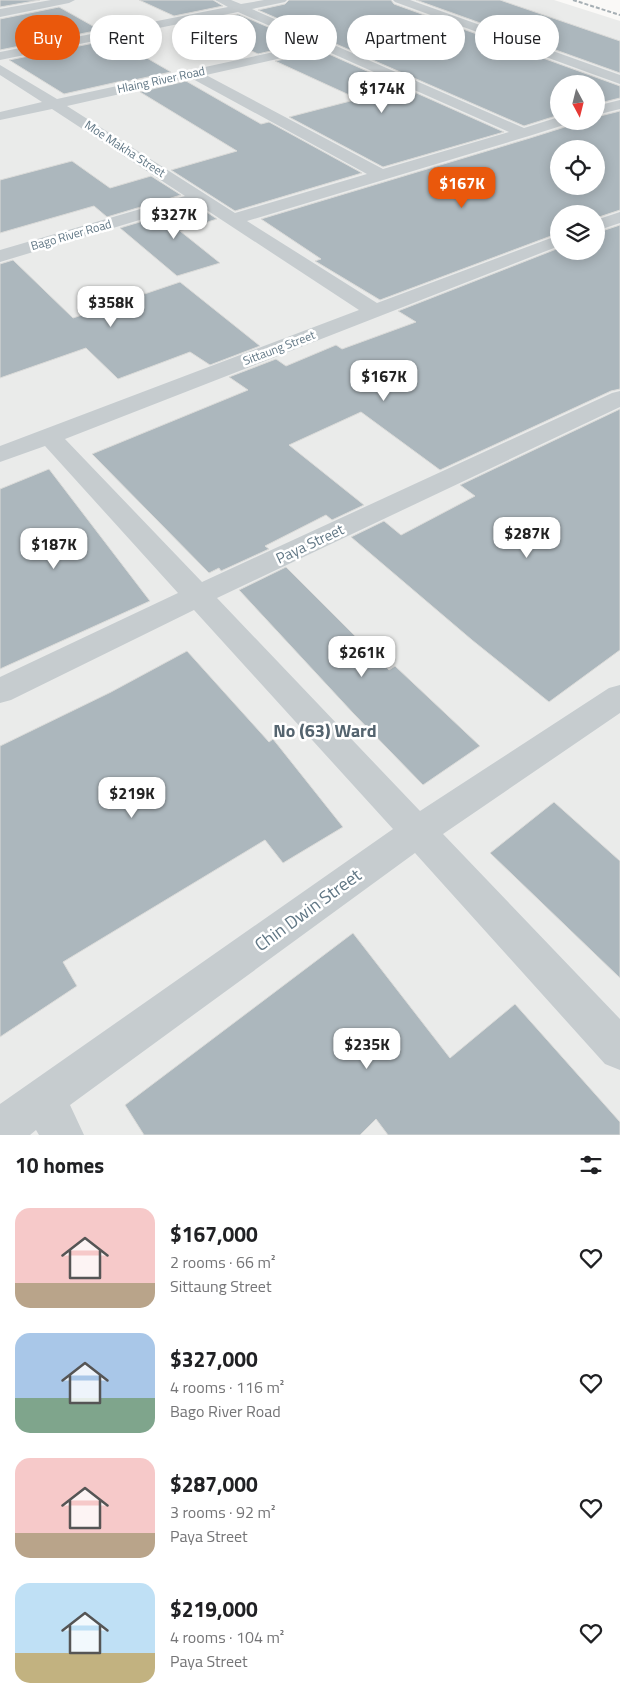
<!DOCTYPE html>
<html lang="en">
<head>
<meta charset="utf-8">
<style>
  body { margin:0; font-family:"Titillium Web",sans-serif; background:#f6f6f6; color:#202124; height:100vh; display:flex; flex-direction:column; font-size:19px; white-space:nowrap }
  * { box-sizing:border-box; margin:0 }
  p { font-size:16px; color:#757577 }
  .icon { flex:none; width:28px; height:28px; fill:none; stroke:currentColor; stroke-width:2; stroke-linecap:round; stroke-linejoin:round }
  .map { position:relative; height:1135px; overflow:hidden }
  .panel { display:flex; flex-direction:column; background:#fff; flex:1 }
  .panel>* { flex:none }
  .hud { position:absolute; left:15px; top:15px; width:590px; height:45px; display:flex; gap:10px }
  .needle { width:32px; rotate:173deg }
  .controls { position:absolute; left:550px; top:75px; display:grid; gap:10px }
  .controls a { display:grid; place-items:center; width:55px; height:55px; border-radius:50%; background:#fff; box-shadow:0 2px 12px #0003; font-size:25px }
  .price { position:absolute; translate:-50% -42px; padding:0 11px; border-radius:10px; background:#fff; color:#222; font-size:16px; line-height:32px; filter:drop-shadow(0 1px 2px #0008) }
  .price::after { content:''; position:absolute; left:50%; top:30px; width:15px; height:11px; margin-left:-8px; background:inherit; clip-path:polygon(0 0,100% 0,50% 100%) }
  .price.current { background:#ea580c; color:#fff }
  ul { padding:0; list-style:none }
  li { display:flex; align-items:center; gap:15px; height:125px; padding:0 15px }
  li span { display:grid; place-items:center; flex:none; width:140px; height:100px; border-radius:15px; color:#555 }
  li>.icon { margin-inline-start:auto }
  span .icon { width:60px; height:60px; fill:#fffc; stroke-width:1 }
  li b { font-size:21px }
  h2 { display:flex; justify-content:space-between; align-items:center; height:60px; padding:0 15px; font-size:21px }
  .chip { padding:0 18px; border-radius:22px; background:#fff; box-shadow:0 2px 12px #0003; font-size:18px; line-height:45px }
  .chip.current { background:#ea580c; color:#fff }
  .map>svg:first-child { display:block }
  .built { fill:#eaebea; fill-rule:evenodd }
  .building { fill:#acb7bd; stroke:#dbdbd9; fill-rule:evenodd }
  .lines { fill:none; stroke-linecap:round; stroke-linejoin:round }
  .minor { fill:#c6cccf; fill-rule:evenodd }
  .tertiary { fill:#c6cccf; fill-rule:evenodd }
  .rail { stroke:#a6afb4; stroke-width:2; stroke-dasharray:4 2; stroke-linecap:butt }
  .labels { text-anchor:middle; stroke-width:5; stroke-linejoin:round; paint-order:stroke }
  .far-street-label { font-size:12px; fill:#617785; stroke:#fff }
  .street-label { font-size:15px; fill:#617785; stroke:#fff }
  .quarter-label { font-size:18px; font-weight:bold; fill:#54646f; stroke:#fff }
  .near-street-label { font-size:18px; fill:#617785; stroke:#fff }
</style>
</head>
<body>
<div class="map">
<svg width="620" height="1135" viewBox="0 0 620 1135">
  <rect width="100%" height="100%" fill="#faf9f7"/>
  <path class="built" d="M0,0H554L620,21V1135H0ZM559,84H596V121H559ZM559,149H596V186H559ZM559,214H596V251H559Z"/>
  <g class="building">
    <polygon points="0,0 40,0 0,7"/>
    <polygon points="139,0 213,0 223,6 174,16"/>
    <polygon points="289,0 391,0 394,4 620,86 620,98 596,104 596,84 559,84 559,115 524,126 258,10 285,4"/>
    <polygon points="416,0 500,0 620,41 620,73"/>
    <polygon points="59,7 100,30 0,50 0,19"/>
    <polygon points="238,14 305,43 258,54 191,23"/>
    <polygon points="114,39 171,72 125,82 122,81 64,94 9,60"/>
    <polygon points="322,51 504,132 383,167 289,117 358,99 275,61"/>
    <polygon points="186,81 261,124 269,122 362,173 235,211 171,170 237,151 140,92"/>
    <path d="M620,111V210L596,218V214H559V233L380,300L315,261L321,259L261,219L530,138L568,126L571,121H596V117ZM559,149H596V186H559Z"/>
    <polygon points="72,161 110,188 151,176 181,195 107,217 94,206 0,233 0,180"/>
    <polygon points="196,205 217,219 180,231 220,263 177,276 120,228"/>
    <polygon points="620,225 620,389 611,391 440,470 361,412 289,445 364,505 332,520 326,515 265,546 269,549 221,571 219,568 209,573 92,454 248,390 229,377 276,359 286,366 336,345 342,349 416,322 398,311 559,248 559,251 596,251 596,233"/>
    <polygon points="13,260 73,318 180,282 260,346 210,365 190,352 118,379 86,348 0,378 0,264"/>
    <polygon points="620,409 620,650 549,702 472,640 351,537 384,521 401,535 475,496 460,485"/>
    <polygon points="49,469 150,601 0,669 0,489"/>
    <polygon points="286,567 389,670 395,666 480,746 423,785 353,713 239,590"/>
    <polygon points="187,651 269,742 273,739 343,827 283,863 265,840 63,962 77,986 0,1037 0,746 111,692"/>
    <polygon points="554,802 620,861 620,978 490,853"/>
    <polygon points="353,933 450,1058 515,1004 620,1122 620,1135 388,1135 376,1119 360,1135 144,1135 125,1105"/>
  </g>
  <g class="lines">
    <g class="minor">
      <polygon points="51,0 75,0 69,3 0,17 0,9"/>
      <path d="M215,0H231L241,4L264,0H287L285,2L252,9L524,128L559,117V121H569L567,124L529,136L247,221L377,303L559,235V246L65,439L202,582L612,393L620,391V407L217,598L420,811L609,688L620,685V713L443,834L620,1019V1070L605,1064L415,853L70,1105L84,1135H39L36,1130L30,1135H0V1104L393,829L194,610L11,700L0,703V677L178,593L45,446L0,462V446L359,310L196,203L0,262V250L185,196L52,109L0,120V112L42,102L0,75V65L57,99L311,44L238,12L0,60V52L228,7ZM322,49L509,132L383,169L206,75ZM191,78L367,174L235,213L67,106Z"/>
      <polygon points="620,100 620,109 596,115 596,106"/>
      <polygon points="620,212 620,223 596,231 596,220"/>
    </g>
    <polygon class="tertiary" points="393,0 410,0 620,75 620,84 395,2"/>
    <polyline class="rail" points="573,0 620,15"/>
  </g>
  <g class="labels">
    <g class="far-street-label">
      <text transform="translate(161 80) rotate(-12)" y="4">Hlaing River Road</text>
      <text transform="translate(125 149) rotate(33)" y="4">Moe Makha Street</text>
      <text transform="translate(71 235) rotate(-16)" y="4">Bago River Road</text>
      <text transform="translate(279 348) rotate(-21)" y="4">Sittaung Street</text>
    </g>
    <g class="street-label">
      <text transform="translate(310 544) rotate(-25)" y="5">Paya Street</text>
    </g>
    <g class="quarter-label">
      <text x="325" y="737">No (63) Ward</text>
    </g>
    <g class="near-street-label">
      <text transform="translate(308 910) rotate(-36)" y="6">Chin Dwin Street</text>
    </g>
  </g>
</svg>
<div class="controls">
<a><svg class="needle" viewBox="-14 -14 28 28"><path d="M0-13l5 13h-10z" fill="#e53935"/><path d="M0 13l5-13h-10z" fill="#757577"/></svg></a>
<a><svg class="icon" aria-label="locate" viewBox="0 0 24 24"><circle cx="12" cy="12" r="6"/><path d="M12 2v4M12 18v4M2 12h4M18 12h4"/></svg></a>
<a><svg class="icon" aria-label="layers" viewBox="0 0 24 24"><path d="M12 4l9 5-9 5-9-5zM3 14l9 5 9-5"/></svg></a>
</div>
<b class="price" style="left:382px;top:114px">$174K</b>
<b class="price current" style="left:462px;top:209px">$167K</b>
<b class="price" style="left:174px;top:240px">$327K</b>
<b class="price" style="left:111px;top:328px">$358K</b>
<b class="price" style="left:384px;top:402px">$167K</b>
<b class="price" style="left:527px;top:559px">$287K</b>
<b class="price" style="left:54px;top:570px">$187K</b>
<b class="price" style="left:362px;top:678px">$261K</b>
<b class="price" style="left:132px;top:819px">$219K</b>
<b class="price" style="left:367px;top:1070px">$235K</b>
<div class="hud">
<a class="chip current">Buy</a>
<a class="chip">Rent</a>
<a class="chip">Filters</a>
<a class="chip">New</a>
<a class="chip">Apartment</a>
<a class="chip">House</a>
</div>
</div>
<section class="panel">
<h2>10 homes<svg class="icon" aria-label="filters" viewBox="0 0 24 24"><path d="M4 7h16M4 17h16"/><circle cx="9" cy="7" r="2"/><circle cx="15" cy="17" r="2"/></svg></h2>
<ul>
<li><span style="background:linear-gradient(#f6c9c9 75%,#b9a48a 0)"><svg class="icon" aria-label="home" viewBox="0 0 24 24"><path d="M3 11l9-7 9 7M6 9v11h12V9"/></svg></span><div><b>$167,000</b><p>2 rooms · 66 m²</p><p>Sittaung Street</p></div><svg class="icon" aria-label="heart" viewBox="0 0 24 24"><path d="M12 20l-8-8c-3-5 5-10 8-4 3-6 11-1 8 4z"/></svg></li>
<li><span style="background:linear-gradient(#a9c7e8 65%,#7fa58c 0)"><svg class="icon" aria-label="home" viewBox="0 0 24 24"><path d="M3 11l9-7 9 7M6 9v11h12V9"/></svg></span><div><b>$327,000</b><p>4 rooms · 116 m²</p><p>Bago River Road</p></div><svg class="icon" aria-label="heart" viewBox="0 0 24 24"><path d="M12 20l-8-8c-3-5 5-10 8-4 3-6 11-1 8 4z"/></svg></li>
<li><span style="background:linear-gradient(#f6c9c9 75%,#b9a48a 0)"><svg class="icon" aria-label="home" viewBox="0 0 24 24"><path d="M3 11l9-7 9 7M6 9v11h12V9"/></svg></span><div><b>$287,000</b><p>3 rooms · 92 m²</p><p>Paya Street</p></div><svg class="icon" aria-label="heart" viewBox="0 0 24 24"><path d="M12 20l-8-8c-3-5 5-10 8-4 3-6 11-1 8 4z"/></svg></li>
<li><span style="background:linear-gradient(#bfe0f5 70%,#c2b280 0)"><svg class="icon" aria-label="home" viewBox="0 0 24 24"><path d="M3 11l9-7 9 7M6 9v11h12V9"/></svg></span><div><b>$219,000</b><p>4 rooms · 104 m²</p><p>Paya Street</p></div><svg class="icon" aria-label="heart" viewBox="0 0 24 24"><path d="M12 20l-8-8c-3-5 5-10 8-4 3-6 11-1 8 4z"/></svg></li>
</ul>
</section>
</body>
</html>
